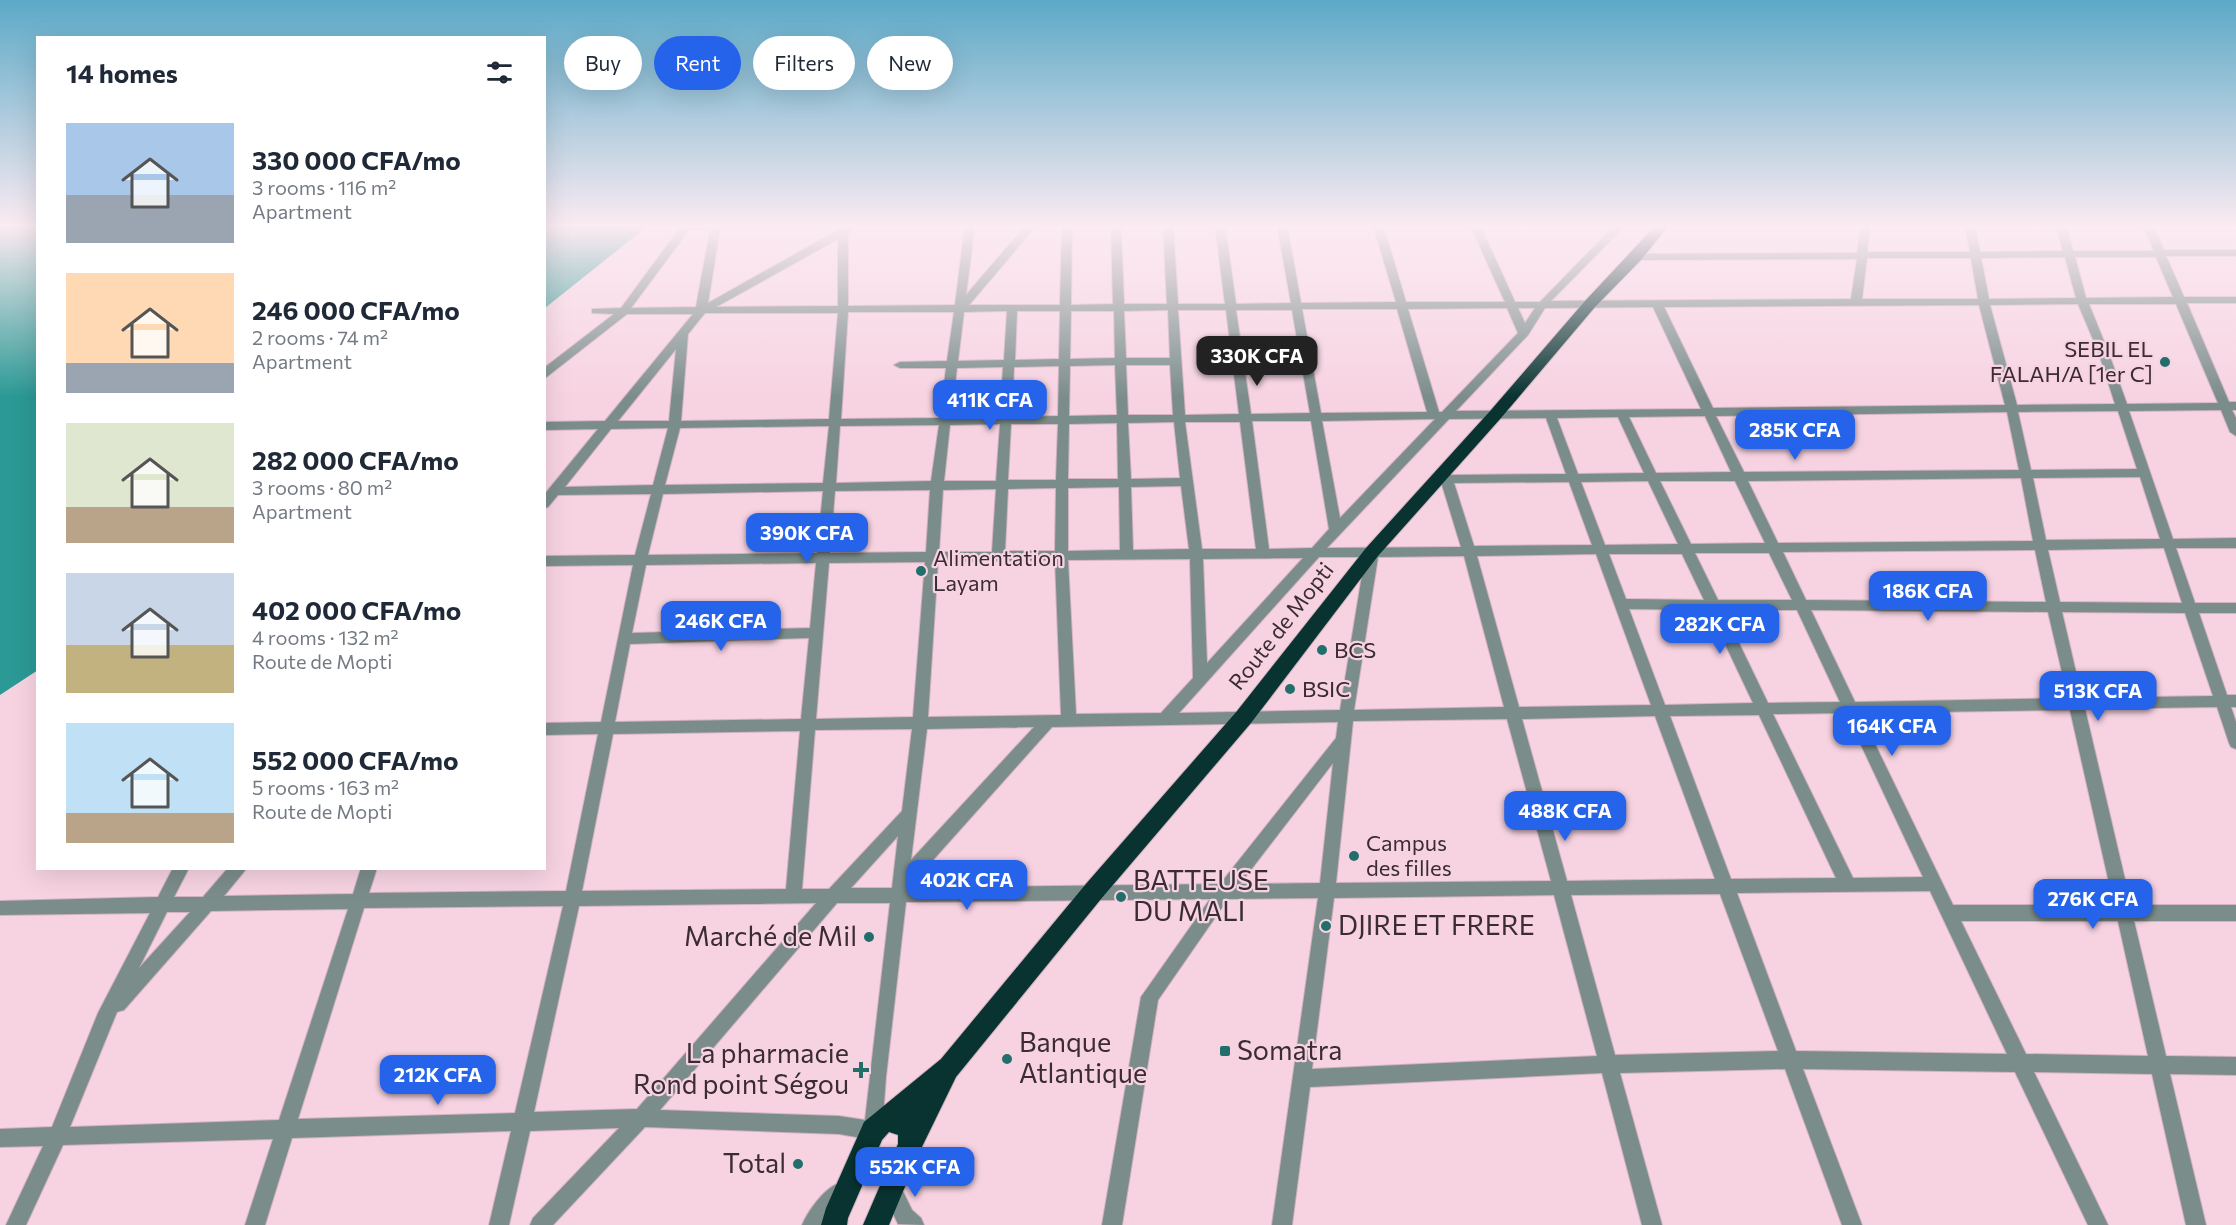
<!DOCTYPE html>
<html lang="en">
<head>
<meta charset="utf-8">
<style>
  body { margin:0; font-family:Commissioner,sans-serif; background:#f2f2f3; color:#1f2937; height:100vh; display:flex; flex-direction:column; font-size:22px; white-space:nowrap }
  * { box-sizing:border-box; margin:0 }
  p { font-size:20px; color:#747a83 }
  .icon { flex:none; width:33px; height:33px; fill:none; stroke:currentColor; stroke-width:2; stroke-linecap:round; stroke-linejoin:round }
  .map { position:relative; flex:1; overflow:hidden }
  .details { position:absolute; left:36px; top:36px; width:510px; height:834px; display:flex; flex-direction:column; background:#fff; border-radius:0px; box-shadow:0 6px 24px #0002 }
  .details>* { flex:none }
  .hud { position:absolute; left:564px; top:36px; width:570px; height:54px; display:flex; gap:12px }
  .price { position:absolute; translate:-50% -51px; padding:0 14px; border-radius:12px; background:#2563eb; color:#fff; font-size:20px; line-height:39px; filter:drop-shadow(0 2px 3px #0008) }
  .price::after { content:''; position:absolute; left:50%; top:36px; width:18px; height:14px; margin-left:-9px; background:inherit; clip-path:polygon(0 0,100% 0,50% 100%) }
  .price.active { background:#222; color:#fff }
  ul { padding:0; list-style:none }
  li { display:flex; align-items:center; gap:18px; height:150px; padding:0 30px }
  li span { display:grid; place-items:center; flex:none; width:168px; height:120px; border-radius:0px; color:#555 }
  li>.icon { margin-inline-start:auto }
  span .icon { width:72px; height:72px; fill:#fffc; stroke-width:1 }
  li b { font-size:26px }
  h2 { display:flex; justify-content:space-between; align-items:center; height:72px; padding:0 30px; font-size:26px }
  .chip { padding:0 21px; border-radius:27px; background:#fff; box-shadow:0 6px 24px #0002; font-size:21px; line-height:54px }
  .chip.active { background:#2563eb; color:#fff }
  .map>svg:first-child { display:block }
  .water { fill:#2b9995 }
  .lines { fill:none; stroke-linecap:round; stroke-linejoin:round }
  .minor-casing { stroke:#d1b2bf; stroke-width:2 }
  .highway-casing { stroke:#d1b2bf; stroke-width:2 }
  .minor { fill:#7b8d8b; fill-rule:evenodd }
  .highway { fill:#083331; fill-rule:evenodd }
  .poi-dot { fill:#226e6b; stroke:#f7d3e2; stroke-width:2 }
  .labels { text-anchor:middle; stroke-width:4.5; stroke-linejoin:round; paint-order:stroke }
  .poi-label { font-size:22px; fill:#3a2c32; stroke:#f7d3e2; text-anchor:start }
  .street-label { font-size:22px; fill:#3a2c32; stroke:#f7d3e2 }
  .near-poi-label { font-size:27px; fill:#3a2c32; stroke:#f7d3e2; text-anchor:start }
</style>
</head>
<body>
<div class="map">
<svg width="2236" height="1225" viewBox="0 0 2236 1225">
  <rect width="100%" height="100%" fill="#f7d3e2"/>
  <g class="water">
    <polygon points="0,225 37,225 38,670 0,695"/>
    <polygon points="545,225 649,225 545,308"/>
  </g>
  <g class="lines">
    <defs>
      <g id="minor">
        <path d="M682,225H830L825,228L720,229L708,303L847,225H860L848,233V306L955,305L965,225H975L966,295L1026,225H1037L969,305H1060L1062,225H1072L1071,305L1113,304L1111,225H1121L1124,304H1167L1163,225H1173L1178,304H1225L1215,225H1225L1236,304L1291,303L1277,225H1287L1301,303L1396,302L1373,225H1383L1406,302H1505L1470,225H1480L1515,302H1540L1615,225H1626L1551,301L1851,299L1857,259L1636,260L1631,257L1636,254L1857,253L1861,225H1871L1867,252H1970L1965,225H1975L1980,252L2063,251L2056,225H2066L2073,251H2154L2143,225H2153L2164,250H2236V256H2166L2184,297H2236V303H2187L2229,402H2236V410H2232L2236,418V436L2230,432L2221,410L2129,411L2173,539L2236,538V548H2176L2195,603H2236V613H2199L2227,695H2236V707H2231L2236,722V749L2231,747L2229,743L2217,707L2085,709L2131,905H2236V921H2134L2166,1056L2236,1057V1075L2170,1074L2206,1225H2186L2152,1074L2034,1072L2108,1225H2088L2015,1072L1803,1069L1862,1225H1842L1785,1069L1620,1073L1662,1225H1642L1602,1073L1310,1087L1292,1225H1272L1318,898L1228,899L1158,1000L1122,1225H1102L1141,997L1210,899L906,902L886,1077L882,1131L880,1138L873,1140L839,1134L645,1127L553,1225H530L533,1218L619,1128L530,1131L509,1225H489L511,1131L292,1138L265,1225H245L273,1139L63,1145L26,1225H6L43,1146L0,1147V1129L52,1127L98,1013L150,913L0,915V901L158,897L173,868H189L174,897H203L228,868H247L224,896L353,894L361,868H377L369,893L566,891L598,734L544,735V723L601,722L633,565L544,566V556L635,555L651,494L558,495L548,507L544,508V495L598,429L544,430V422L605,421L693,314H627L544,379V368L614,314L592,313V309L621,308ZM689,230H710L696,307L631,308ZM838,239V306L716,307ZM2065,257L2076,298L1989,299L1981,258ZM2075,257H2156L2173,297L2086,298ZM1867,258H1971L1978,299H1862ZM2078,304L2098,351L2115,404L2017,405L1990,305ZM2089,304H2176L2218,403L2127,404L2108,351ZM1979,305L2005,405L1713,408L1664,307ZM1653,307L1701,409L1456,411L1528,335L1545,308ZM1507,308L1518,333L1442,412H1439L1408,309ZM1518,308H1535L1525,323ZM1302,309H1397L1427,412L1321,413ZM1168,310L1170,358H1126L1124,311ZM1178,310H1226L1239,414L1185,415ZM1236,310H1292L1310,413L1251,414ZM1007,311L1004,360L958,361L964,312ZM1017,311H1060L1059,359L1015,360ZM1071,311H1114L1115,358L1070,359ZM848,312H954L947,361L900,362L894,365L900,368H946L940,418L841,419ZM705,313H838L829,419L681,421L688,334ZM676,349L669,421H618ZM1115,365L1117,415L1069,416L1070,366ZM1126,365H1170L1173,415H1128ZM1059,366L1058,416L1012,417L1014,367ZM1003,367L1000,417H951L957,368ZM2118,411L2137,469L2031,470L2018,412ZM2007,412L2019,470L1744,472L1716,416ZM1705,416L1731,472L1656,473L1629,417ZM1618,417L1644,473L1578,474L1557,418ZM1546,418L1566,474L1451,475L1448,469H1440L1438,472L1461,547L1327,548L1449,419ZM1435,419L1340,518L1322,421ZM1252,421H1311L1329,529L1312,548L1269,549ZM1174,422L1180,478L1131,479L1128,423ZM1185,422H1240L1256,549H1202ZM1117,423L1118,479H1068L1069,424ZM1000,424L996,481H944L950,425ZM1011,424H1058L1056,480H1008ZM939,425L931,481L836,483L840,426ZM829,426L823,483L665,485L680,428ZM668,428L653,485L565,487L611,429ZM2140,477L2160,539L2046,540L2033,478ZM2021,478L2033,541L1778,543L1748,481ZM1648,481L1678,544L1605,545L1581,482ZM1660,481H1735L1765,543L1691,544ZM1569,482L1592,545L1474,546L1454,483ZM1181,486L1189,549L1133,550L1131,487ZM1119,487L1120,550L1068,551V488ZM1056,488L1055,551H1005L1008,489ZM996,489L992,552H939L943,490ZM930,490L926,552L830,553L835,491ZM823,491L817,553L648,555L663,494ZM2164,548L2182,603L2060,602L2048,550ZM2035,550L2046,602L1806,600L1783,552ZM1695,553H1769L1792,600H1718ZM1596,554L1651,705L1519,707L1477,556ZM1609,554H1682L1704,600L1626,599ZM1464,556L1504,707L1354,710L1378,557ZM1319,557H1365L1340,710L1179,713ZM1303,558L1207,663L1203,559ZM1190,559L1193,678L1161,713L1076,714L1068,560ZM1055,560L1061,715L928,717L938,562ZM925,562L913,717L816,719L829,563ZM816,563L810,628L632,633L646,565ZM1629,609L1709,610L1753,703L1665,705ZM1723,610H1797L1840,702L1768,703ZM1811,610L2048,612L2068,698L1855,702ZM2062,612L2185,613L2213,696L2082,698ZM809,638L801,719L615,722L630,644ZM2070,710L2114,905H1953L1860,713ZM1846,713L1923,877L1853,878L1773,714ZM1759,715L1836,878L1731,879L1670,716ZM1655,716L1715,879L1567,881L1522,719ZM1507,719L1551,881L1336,883L1353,721ZM1338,722L1336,738L1220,884L908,888L1052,727ZM1034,727L911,860L927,729ZM912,729L902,811L829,889H802L815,730ZM800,731L786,889L582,891L613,734ZM1333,763L1320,883L1240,884ZM898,836L892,888H851ZM1930,891L2007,1054L1796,1051L1737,893ZM1720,894L1778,1051L1615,1055L1571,895ZM1554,895L1597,1056L1312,1069L1334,898ZM816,903L637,1109L534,1112L579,906ZM837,903H890L865,1120L839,1116L660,1110ZM563,906L515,1113L298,1119L364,908ZM348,909L279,1120L70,1127L117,1012L124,1010L211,911ZM167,912H190L139,968ZM1961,921H2118L2148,1056L2026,1054Z"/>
        <polygon points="892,1180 899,1183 912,1210 921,1218 924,1225 898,1224 882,1190 885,1183"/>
        <path d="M837,1184L844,1187L847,1194L824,1225H802C808,1211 823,1190 837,1184Z"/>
      </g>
      <polygon id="highway" points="1656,225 1669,225 1641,260 1595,307 1501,418 1378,556 1251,723 1101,899 956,1077 919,1153 889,1225 863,1225 898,1144 898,1135 889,1132 882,1140 848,1218 847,1225 821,1225 826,1208 864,1122 941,1059 1085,885 1237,711 1366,548 1491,410 1585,301"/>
    </defs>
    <use href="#minor" class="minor-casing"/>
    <use href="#highway" class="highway-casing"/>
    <use href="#minor" class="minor"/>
    <use href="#highway" class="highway"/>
  </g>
  <linearGradient id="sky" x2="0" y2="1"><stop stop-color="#5ca9c7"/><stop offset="0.57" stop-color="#fbebf2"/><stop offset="1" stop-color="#fbebf2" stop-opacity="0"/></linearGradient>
  <rect width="2236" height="397" fill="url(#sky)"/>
  <g class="poi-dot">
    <circle cx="2165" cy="362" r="6"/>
    <circle cx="921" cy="571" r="6"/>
    <circle cx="1322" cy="650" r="6"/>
    <circle cx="1290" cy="689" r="6"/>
    <circle cx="1354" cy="856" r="6"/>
    <circle cx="1121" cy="897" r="6"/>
    <circle cx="1326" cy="926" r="6"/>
    <circle cx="869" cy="937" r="6"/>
    <rect x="1219" y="1045" width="12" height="12" rx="3"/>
    <circle cx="1007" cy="1059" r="6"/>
    <path d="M858 1061h6v6h6v6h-6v6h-6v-6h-6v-6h6z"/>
    <circle cx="798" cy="1164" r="6"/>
  </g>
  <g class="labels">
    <g class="poi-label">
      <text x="2153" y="357" text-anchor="end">SEBIL EL<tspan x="2153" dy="25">FALAH/A [1er C]</tspan></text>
      <text x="933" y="566">Alimentation<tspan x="933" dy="25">Layam</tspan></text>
      <text x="1334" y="658">BCS</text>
      <text x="1302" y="697">BSIC</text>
      <text x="1366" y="851">Campus<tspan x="1366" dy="25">des filles</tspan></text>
    </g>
    <g class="street-label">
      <text transform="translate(1281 626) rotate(-52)" y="8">Route de Mopti</text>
    </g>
    <g class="near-poi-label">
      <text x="1133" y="890">BATTEUSE<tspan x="1133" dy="31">DU MALI</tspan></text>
      <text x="1338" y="935">DJIRE ET FRERE</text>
      <text x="857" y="946" text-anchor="end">Marché de Mil</text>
      <text x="1019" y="1052">Banque<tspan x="1019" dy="31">Atlantique</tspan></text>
      <text x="1237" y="1060">Somatra</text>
      <text x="849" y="1063" text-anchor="end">La pharmacie<tspan x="849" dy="31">Rond point Ségou</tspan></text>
      <text x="786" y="1173" text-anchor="end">Total</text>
    </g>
  </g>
</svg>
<b class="price active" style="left:1257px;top:387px">330K CFA</b>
<b class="price" style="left:990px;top:431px">411K CFA</b>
<b class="price" style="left:1795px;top:461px">285K CFA</b>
<b class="price" style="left:807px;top:564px">390K CFA</b>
<b class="price" style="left:1928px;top:622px">186K CFA</b>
<b class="price" style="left:721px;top:652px">246K CFA</b>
<b class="price" style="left:1720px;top:655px">282K CFA</b>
<b class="price" style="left:2098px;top:722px">513K CFA</b>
<b class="price" style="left:1892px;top:757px">164K CFA</b>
<b class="price" style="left:1565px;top:842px">488K CFA</b>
<b class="price" style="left:967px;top:911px">402K CFA</b>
<b class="price" style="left:2093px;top:930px">276K CFA</b>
<b class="price" style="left:438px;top:1106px">212K CFA</b>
<b class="price" style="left:915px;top:1198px">552K CFA</b>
<div class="hud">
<a class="chip">Buy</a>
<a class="chip active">Rent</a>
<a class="chip">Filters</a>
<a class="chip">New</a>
</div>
<section class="details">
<h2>14 homes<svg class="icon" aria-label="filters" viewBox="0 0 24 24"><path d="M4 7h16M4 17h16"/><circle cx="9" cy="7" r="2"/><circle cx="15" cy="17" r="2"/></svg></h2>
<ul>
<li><span style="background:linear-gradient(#a9c7e8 60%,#9aa5b1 0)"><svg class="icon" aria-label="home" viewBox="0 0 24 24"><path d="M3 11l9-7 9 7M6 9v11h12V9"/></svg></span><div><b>330 000 CFA/mo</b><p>3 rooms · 116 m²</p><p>Apartment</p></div></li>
<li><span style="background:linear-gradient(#ffd9b3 75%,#9aa5b1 0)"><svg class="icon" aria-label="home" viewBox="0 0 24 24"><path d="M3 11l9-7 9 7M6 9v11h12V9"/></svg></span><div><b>246 000 CFA/mo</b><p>2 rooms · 74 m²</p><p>Apartment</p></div></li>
<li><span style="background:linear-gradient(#dfe7d0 70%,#b9a48a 0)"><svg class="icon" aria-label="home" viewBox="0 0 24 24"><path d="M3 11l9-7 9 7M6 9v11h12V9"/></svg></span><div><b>282 000 CFA/mo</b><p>3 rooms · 80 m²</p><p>Apartment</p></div></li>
<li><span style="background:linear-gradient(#c9d6e8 60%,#c2b280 0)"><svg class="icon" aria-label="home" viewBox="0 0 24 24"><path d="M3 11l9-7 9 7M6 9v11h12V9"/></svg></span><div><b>402 000 CFA/mo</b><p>4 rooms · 132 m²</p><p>Route de Mopti</p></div></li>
<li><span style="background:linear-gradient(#bfe0f5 75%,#b9a48a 0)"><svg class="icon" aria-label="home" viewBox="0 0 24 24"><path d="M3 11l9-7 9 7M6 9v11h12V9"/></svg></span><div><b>552 000 CFA/mo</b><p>5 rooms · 163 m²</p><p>Route de Mopti</p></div></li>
</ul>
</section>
</div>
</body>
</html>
